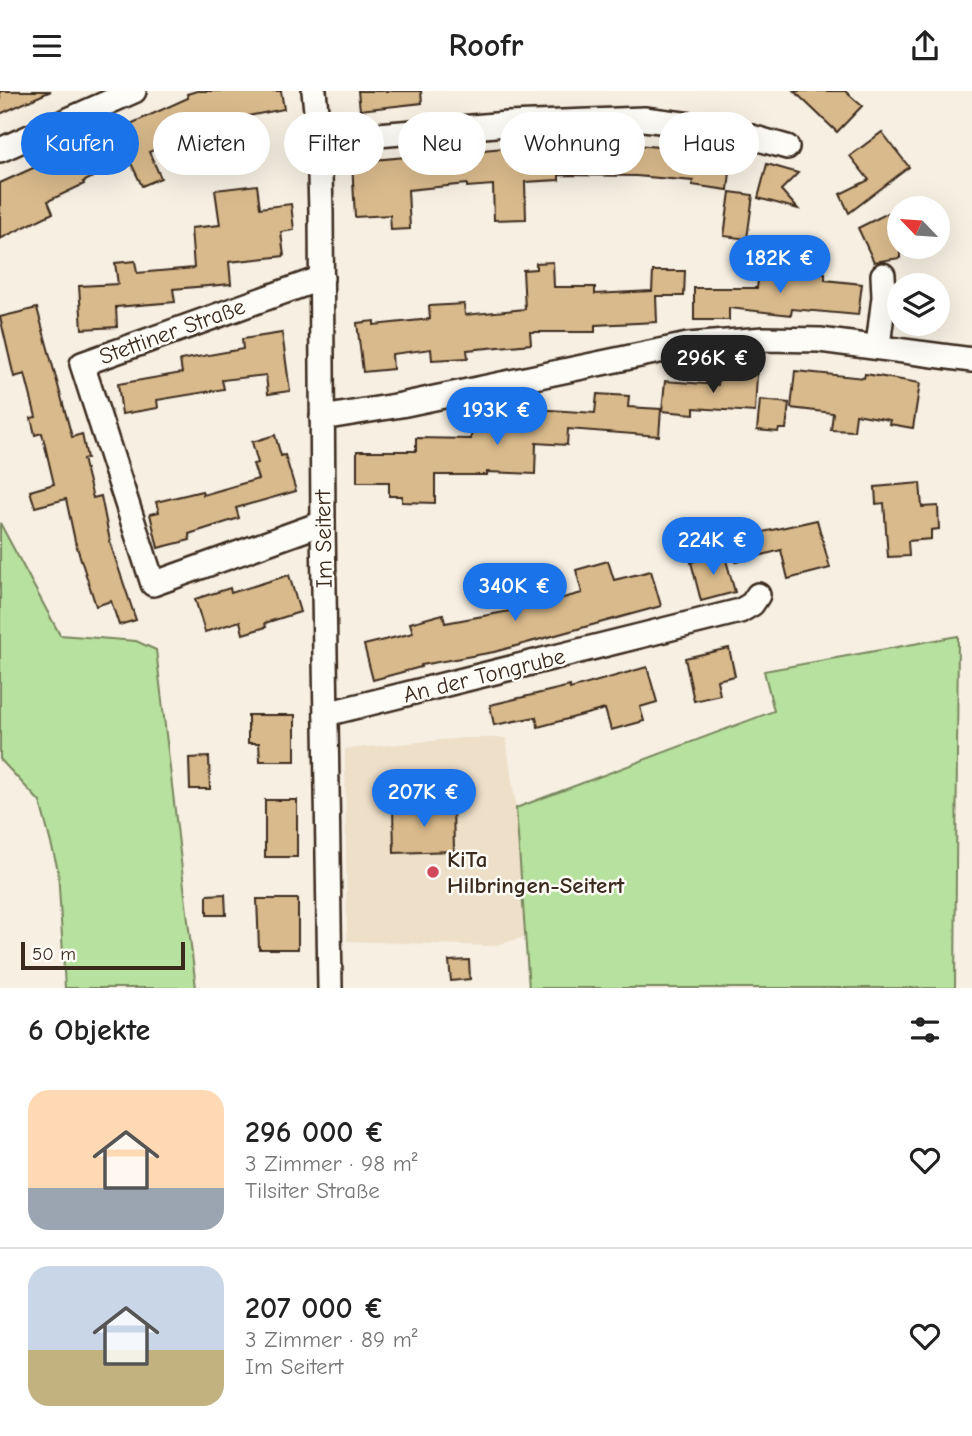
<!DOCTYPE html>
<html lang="de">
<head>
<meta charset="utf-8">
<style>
  body { margin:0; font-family:"Comic Neue",sans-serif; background:#f2f2f2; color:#222; height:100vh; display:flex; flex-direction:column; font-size:26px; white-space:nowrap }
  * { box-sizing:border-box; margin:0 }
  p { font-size:23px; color:#767676 }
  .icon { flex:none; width:38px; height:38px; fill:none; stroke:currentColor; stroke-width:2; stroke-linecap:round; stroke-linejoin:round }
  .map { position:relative; height:897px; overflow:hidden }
  .drawer { display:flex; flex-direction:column; background:#fff; flex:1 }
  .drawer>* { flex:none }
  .hud { position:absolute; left:21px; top:21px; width:931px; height:63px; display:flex; gap:14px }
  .needle { width:46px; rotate:295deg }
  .buttons { position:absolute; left:887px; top:105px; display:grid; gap:14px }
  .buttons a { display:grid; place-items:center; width:63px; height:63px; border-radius:50%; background:#fff; box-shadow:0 7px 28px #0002; font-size:35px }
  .scale { position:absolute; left:21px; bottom:18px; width:164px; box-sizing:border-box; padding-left:7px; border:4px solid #3b2a1e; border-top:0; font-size:19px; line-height:24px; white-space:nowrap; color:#3b2a1e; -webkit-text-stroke:5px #fdfcf7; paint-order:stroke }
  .price { position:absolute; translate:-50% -60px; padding:0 16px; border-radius:24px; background:#1a73e8; color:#fff; font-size:23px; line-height:46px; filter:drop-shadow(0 2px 4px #0008) }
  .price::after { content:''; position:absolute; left:50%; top:42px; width:21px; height:16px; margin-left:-10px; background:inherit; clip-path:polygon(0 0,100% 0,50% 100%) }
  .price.on { background:#222; color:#fff }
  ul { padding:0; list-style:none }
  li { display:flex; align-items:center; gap:21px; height:175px; padding:0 28px }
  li+li { border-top:2px solid #e0e0e0 }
  li span { display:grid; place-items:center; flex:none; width:196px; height:140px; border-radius:21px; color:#555 }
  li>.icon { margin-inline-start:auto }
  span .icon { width:84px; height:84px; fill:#fffc; stroke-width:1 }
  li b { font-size:30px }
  h2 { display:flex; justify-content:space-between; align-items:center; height:84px; padding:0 28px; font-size:30px }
  .pill { padding:0 24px; border-radius:32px; background:#fff; box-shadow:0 7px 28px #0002; font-size:24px; line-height:63px }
  .pill.on { background:#1a73e8; color:#fff }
  header { display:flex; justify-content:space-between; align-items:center; height:91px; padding:0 28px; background:#fff; font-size:32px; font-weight:800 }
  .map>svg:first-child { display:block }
  .built { fill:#eddfc8 }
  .green { fill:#b7e19e; stroke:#79865e; stroke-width:2 }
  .building { fill:#d9ba8c; stroke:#3b2a1e; stroke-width:2 }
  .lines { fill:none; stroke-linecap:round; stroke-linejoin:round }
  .minor-casing { stroke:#3b2a1e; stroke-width:28 }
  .minor { stroke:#fdfcf7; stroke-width:23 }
  .poi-dot { fill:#d1495b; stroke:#fdfcf7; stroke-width:2.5 }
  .labels { text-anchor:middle; stroke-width:5; stroke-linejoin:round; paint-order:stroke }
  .street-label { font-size:23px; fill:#3b2a1e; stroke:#fdfcf7 }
  .poi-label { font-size:23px; font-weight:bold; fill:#3b2a1e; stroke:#fdfcf7; text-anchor:start }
</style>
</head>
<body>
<header><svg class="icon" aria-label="menu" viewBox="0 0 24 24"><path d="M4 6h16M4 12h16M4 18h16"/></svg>Roofr<svg class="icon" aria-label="share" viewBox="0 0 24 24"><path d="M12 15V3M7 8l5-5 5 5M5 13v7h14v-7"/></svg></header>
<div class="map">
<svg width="972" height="897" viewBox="0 0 972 897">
  <rect width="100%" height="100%" fill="#f6efe2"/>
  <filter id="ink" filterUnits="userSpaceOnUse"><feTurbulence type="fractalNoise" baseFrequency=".0143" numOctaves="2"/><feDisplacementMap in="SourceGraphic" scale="14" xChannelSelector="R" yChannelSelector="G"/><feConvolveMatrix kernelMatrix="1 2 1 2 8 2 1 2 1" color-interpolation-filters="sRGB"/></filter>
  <g filter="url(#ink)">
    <polygon class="built" points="463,647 506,647 516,717 525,846 492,855 347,850 345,658"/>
    <g class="green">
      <polygon points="0,432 60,544 136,550 156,559 196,897 65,897 58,779 40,711 0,668"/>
      <polygon points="958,545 955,897 529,897 516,717 774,620 764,580"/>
    </g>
    <g class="building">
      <polygon points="0,0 51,0 0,23"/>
      <polygon points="197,0 281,0 284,18 248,25 254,50 236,55 230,33 199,42 198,40 149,61 161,87 142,95 129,68 83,91 84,93 48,110 53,122 0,148 0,92 188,7 187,3"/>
      <polygon points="358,0 421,0 422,12 360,19"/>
      <polygon points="794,0 845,0 862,15 837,41"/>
      <polygon points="882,41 909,76 849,122 840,103 869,89 850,65"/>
      <polygon points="548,53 637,54 732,63 728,99 692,94 693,90 636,85 559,84 559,89 525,91 526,128 494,129 493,94 467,96 467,93 408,99 410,138 391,139 390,124 355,126 352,71"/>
      <polygon points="767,73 798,82 781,99 798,118 758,107"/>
      <polygon points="257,94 260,117 291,113 294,139 281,141 284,165 229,171 231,193 173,198 175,211 116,216 117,236 82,238 79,195 118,193 115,172 135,170 137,182 194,177 191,137 220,134 215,99"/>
      <polygon points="730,101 753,104 747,148 724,145"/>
      <polygon points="900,116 900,167 874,171 858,137"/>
      <polygon points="553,171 554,196 595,196 595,203 652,200 653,180 685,180 684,205 656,205 657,231 595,234 595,241 530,241 531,253 467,259 468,267 432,269 431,258 392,263 393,278 363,281 357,232 374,230 374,234 430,228 429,215 464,213 465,224 525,218 523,179 536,178 536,172"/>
      <polygon points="760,174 825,182 825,189 862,193 858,224 792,218 791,224 729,217 729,229 694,229 694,197 757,197"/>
      <polygon points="37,217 72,346 82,343 87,367 83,368 93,407 101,405 111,455 136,529 119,534 111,510 96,515 75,450 66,408 35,416 30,400 54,393 42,342 35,344 31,327 36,326 25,283 14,286 0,226"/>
      <polygon points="282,242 290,300 268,303 266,284 222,289 224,298 157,309 158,317 122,323 118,293 182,282 180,269 243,258 242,248"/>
      <polygon points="795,280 864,287 865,283 920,292 913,337 889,333 890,329 856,323 854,340 831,339 833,322 791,317"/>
      <polygon points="719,281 757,283 755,321 694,317 694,323 662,320 665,290 718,294"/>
      <polygon points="597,303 629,305 628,316 661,318 659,345 568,338 567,354 536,352 535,383 487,381 487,384 435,384 435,412 402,411 402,405 389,405 389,391 357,391 357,360 416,360 416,347 471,348 472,329 535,331 536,318 595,322"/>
      <polygon points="760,309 789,312 786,338 779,338 778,341 757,339"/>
      <polygon points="275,344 281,365 285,364 296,400 236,417 239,427 189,443 190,449 158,457 150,423 159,421 156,411 202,400 203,404 258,388 253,373 258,372 252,351"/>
      <polygon points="920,392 922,416 938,415 939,438 931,439 931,448 908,450 909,465 888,466 884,412 876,413 875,396"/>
      <polygon points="817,429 830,477 788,488 781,459 736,471 731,448"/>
      <polygon points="724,462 735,501 701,510 691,471"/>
      <polygon points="608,470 614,489 651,480 661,515 494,561 421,574 421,576 373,589 364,554 413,542 410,532 443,523 445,532 521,518 519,512 539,507 540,513 582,502 576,479"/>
      <polygon points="289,484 300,521 265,532 266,536 243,543 240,530 205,541 195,508 230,497 231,502"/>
      <polygon points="729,557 735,585 717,589 720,604 694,610 685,567"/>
      <polygon points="647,576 657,611 640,616 644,630 611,639 605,618 538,636 536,626 494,634 490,614 570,595 570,598"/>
      <polygon points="248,624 295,624 295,670 260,670 259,652 248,652"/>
      <polygon points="209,666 210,698 190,698 189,667"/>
      <rect x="265" y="709" width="32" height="57"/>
      <polygon points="453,713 454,760 394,762 393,715"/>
      <polygon points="225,803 226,824 207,824 207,804"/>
      <polygon points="257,808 298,808 298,858 259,858"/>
      <polygon points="469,869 470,888 451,890 449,870"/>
    </g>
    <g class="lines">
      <defs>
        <g id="minor">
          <polyline points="314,0 319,49 321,121 323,432 330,897"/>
          <polyline points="319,49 507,33 644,28 723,38 787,56"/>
          <polyline points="0,59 134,0"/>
          <polyline points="322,187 82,273 153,493 323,432"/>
          <polyline points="878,255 884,206 883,184"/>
          <polyline points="322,327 401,314 688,254 764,248 820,249 972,269"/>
          <polyline points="326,623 740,520 752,513 758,504"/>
        </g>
      </defs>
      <use href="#minor" class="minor-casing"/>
      <use href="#minor" class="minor"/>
    </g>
  </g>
  <circle class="poi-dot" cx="433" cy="781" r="7"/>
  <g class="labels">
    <g class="street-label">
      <text transform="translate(172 240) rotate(-20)" y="8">Stettiner Straße</text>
      <text transform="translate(323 448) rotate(-91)" y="8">Im Seitert</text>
      <text transform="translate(484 584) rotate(-14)" y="8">An der Tongrube</text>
    </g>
    <g class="poi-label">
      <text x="447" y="776">KiTa<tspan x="447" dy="26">Hilbringen-Seitert</tspan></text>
    </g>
  </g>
</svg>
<div class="buttons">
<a><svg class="needle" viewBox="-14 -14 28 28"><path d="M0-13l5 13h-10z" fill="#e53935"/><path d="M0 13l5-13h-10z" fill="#767676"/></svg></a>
<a><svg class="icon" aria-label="layers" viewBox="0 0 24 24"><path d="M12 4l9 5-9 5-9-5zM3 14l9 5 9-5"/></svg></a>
</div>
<div class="scale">50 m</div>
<b class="price" style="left:780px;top:204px">182K €</b>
<b class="price on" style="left:713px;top:304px">296K €</b>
<b class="price" style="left:497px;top:356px">193K €</b>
<b class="price" style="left:713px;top:486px">224K €</b>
<b class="price" style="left:515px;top:532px">340K €</b>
<b class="price" style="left:424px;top:738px">207K €</b>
<div class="hud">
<a class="pill on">Kaufen</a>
<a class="pill">Mieten</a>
<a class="pill">Filter</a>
<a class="pill">Neu</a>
<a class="pill">Wohnung</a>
<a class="pill">Haus</a>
</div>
</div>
<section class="drawer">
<h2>6 Objekte<svg class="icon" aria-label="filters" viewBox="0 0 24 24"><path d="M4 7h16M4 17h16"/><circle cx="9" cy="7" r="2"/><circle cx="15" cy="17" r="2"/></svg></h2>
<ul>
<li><span style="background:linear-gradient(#ffd9b3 70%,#9aa5b1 0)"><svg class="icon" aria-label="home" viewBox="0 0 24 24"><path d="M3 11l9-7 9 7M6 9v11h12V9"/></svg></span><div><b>296 000 €</b><p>3 Zimmer · 98 m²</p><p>Tilsiter Straße</p></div><svg class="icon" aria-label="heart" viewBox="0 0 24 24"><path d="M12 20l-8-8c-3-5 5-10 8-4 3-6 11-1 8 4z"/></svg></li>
<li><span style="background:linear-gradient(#c9d6e8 60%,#c2b280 0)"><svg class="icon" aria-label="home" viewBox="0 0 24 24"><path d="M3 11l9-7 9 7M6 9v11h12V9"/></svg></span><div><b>207 000 €</b><p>3 Zimmer · 89 m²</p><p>Im Seitert</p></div><svg class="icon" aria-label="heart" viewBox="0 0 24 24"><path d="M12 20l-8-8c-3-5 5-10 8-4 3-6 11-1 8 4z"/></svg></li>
</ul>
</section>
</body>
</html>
